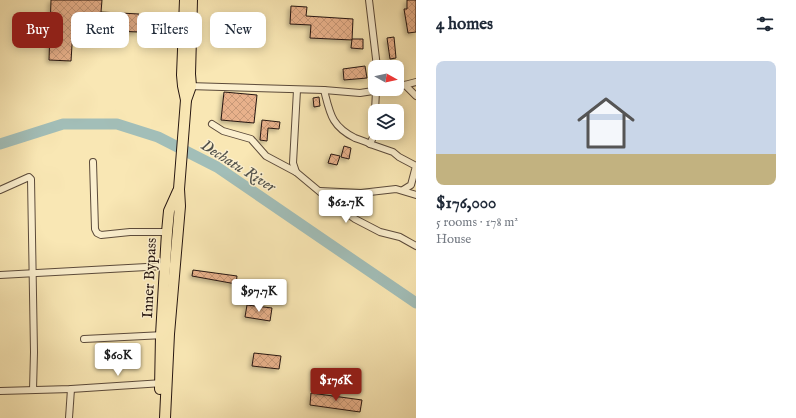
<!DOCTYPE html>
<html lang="en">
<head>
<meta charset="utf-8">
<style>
  body { margin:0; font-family:"IM FELL English",serif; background:#f6f6f7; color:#1f2937; height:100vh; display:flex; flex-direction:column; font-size:15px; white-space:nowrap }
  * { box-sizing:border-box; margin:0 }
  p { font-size:13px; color:#747a83 }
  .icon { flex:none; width:22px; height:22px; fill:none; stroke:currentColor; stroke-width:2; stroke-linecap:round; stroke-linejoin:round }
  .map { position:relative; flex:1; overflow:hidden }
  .sheet { display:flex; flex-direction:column; background:#fff; width:380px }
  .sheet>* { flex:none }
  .hud { position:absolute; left:12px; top:12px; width:344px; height:36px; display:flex; gap:8px }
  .needle { width:26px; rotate:98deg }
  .buttons { position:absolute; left:368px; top:60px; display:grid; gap:8px }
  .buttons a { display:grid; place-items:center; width:36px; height:36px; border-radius:8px; background:#fff; box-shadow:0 2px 10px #0003; font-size:20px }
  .price { position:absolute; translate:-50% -34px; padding:0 9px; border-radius:4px; background:#fff; color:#222; font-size:13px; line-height:26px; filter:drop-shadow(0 1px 2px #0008) }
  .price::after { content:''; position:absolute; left:50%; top:24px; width:12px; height:9px; margin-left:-6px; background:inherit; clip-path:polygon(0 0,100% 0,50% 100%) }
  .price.current { background:#8f2418; color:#fff }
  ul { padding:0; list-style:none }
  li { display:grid; align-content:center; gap:8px; height:212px; padding:0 20px }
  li+li { border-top:1px solid #e0e1e3 }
  li span { display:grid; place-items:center; height:124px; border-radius:8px; color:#555 }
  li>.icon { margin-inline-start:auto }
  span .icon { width:72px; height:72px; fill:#fffc; stroke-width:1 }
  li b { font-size:17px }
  h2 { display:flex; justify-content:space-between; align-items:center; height:48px; padding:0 20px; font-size:17px }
  .pill { padding:0 14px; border-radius:8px; background:#fff; box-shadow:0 2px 10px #0003; font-size:14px; line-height:36px }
  .pill.current { background:#8f2418; color:#fff }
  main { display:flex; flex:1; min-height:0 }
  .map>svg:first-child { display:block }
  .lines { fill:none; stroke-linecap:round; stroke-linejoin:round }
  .river { stroke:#a2beb8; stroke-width:11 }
  .building { fill:url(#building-cross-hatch); stroke:#261611; filter:url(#shadow) }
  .minor-casing { stroke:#5b4a3a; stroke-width:8 }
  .primary-casing { stroke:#261611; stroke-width:12 }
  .minor { stroke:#fbefce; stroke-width:6 }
  .primary { stroke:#f9e7b4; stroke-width:10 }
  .labels { text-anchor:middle; stroke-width:3; stroke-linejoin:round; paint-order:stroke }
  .street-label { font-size:15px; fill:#261611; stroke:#fbefce }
  .water-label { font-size:16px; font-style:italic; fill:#51514b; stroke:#fbefce }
</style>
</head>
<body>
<main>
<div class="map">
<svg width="416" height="418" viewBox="0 0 416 418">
  <defs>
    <pattern id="building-cross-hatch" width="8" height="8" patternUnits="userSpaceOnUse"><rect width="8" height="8" fill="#e8b18b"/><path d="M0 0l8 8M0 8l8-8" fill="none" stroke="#c79877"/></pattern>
    <filter id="shadow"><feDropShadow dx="-2.5" dy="2.5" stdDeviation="2" flood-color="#0004"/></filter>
  </defs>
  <rect width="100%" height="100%" fill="#f9e7b4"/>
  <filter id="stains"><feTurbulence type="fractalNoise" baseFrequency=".005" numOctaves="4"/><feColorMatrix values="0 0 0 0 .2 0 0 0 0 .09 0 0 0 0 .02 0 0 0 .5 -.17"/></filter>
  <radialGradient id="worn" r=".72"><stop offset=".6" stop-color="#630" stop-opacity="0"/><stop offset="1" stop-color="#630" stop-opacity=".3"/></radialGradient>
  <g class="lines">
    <polyline class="river" points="0,144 63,124 117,124 158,137 217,167 416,303"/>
  </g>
  <g class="building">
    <polygon points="51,0 102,0 101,12 139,14 138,32 73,29 71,61 49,60"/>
    <polygon points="407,0 416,0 416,32 408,33 404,9 407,9"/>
    <polygon points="291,6 307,7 306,16 353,19 352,40 310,38 311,25 290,24"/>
    <polygon points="394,37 396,58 390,59 387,38"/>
    <polygon points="352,39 363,39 363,49 351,48"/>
    <polygon points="365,66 367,78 344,80 343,69"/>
    <polygon points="224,92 257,95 254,123 221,120"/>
    <polygon points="319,97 320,106 314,107 313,98"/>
    <polygon points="262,120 280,122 279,129 268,128 267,141 260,140"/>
    <polygon points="344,146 351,148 349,159 341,157"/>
    <polygon points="331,154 340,156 337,165 328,163"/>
    <polygon points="193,270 237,276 236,284 192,276"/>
    <polygon points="247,305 272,308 270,321 245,317"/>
    <polygon points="254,353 281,356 279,369 252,366"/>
    <polygon points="311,393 362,400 360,412 310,405"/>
  </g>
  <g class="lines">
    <defs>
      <g id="minor">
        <polyline points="369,0 377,67"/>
        <polyline points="405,85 416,96"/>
        <polyline points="188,86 324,90 360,93 386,89"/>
        <polyline points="397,87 416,82"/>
        <path d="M324,90C330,113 331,126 355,138C360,140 365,141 370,144"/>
        <polyline points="375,111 376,91"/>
        <polyline points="375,121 374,135 370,144 393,152 399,157 416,166 411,185 403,190"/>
        <polyline points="212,124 223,131 251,139 266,156 296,172 338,207 355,219 380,232 400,237 416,246"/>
        <polyline points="93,162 95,229 97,233 101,235 130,232 167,232"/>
        <polyline points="296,172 293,163 297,90"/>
        <polyline points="0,190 29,177 31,179 34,352 33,390"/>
        <polyline points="320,191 361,193 396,189 416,195"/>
        <polyline points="0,275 165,266"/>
        <polyline points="84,339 164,335"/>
        <polyline points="0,391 71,389 163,383"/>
        <polyline points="69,418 71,389"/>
      </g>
      <g id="primary">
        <polyline points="185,0 182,75 183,86 186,100"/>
        <polyline points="160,389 161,335 167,232 169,211 178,191"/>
        <polyline points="165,418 169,334 180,206 179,189 186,100 191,86 190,74 192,0"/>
      </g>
    </defs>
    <use href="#minor" class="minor-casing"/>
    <use href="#primary" class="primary-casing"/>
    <use href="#minor" class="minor"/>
    <use href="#primary" class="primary"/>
  </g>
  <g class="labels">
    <g class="street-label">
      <text transform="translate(149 278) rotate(-87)" y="5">Inner Bypass</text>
    </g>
    <g class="water-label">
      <text transform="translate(239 165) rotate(32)" y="6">Dechatu River</text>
    </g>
  </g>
  <rect width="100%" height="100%" filter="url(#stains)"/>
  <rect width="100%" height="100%" fill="url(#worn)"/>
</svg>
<div class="buttons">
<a><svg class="needle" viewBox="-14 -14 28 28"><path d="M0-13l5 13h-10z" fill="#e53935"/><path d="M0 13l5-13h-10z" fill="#747a83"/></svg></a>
<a><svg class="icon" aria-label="layers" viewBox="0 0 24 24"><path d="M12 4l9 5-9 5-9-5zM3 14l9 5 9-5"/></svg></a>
</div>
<b class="price" style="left:346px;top:224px">$62.7K</b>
<b class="price" style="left:259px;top:313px">$97.7K</b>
<b class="price" style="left:118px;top:377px">$60K</b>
<b class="price current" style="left:336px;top:402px">$176K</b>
<div class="hud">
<a class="pill current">Buy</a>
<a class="pill">Rent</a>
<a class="pill">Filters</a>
<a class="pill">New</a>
</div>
</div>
<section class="sheet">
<h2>4 homes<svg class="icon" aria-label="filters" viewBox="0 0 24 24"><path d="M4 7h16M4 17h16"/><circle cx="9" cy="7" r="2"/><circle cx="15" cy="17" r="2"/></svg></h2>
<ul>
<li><span style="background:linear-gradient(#c9d6e8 75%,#c2b280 0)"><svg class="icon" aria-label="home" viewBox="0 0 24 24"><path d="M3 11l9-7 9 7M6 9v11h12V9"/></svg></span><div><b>$176,000</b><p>5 rooms · 178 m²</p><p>House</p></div></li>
</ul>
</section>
</main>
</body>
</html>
